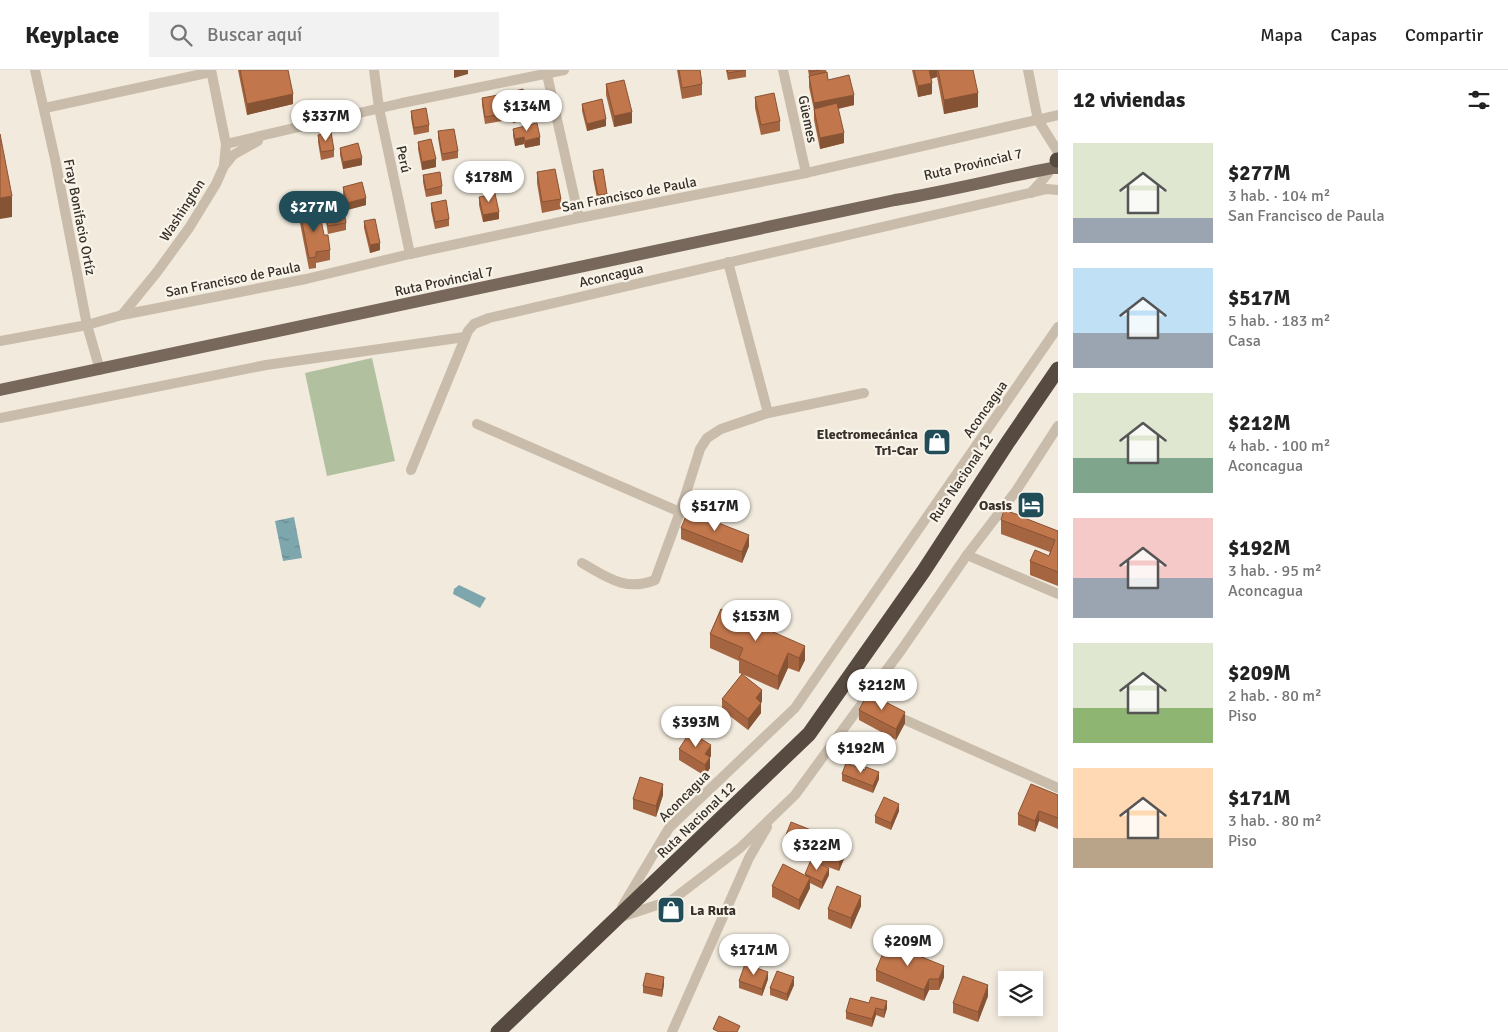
<!DOCTYPE html>
<html lang="es">
<head>
<meta charset="utf-8">
<style>
  body { margin:0; font-family:Signika,sans-serif; background:#f2f2f2; color:#222; height:100vh; display:flex; flex-direction:column; font-size:19px; white-space:nowrap }
  * { box-sizing:border-box; margin:0 }
  p { font-size:16px; color:#767676 }
  .icon { flex:none; width:28px; height:28px; fill:none; stroke:currentColor; stroke-width:2; stroke-linecap:round; stroke-linejoin:round }
  .map { position:relative; flex:1; overflow:hidden }
  .side { display:flex; flex-direction:column; background:#fff; width:450px }
  .side>* { flex:none }
  .buttons { position:absolute; left:998px; top:901px; display:grid; gap:10px }
  .buttons a { display:grid; place-items:center; width:45px; height:45px; border-radius:0px; background:#fff; box-shadow:0 2px 8px #0003; font-size:25px }
  .price { position:absolute; translate:-50% -42px; padding:0 11px; border-radius:18px; background:#fff; color:#222; font-size:16px; line-height:32px; filter:drop-shadow(0 1px 2px #0008) }
  .price::after { content:''; position:absolute; left:50%; top:30px; width:15px; height:11px; margin-left:-8px; background:inherit; clip-path:polygon(0 0,100% 0,50% 100%) }
  .price.current { background:#204d57; color:#fff }
  ul { padding:0; list-style:none }
  li { display:flex; align-items:center; gap:15px; height:125px; padding:0 15px }
  li span { display:grid; place-items:center; flex:none; width:140px; height:100px; border-radius:0px; color:#555 }
  li>.icon { margin-inline-start:auto }
  span .icon { width:60px; height:60px; fill:#fffc; stroke-width:1 }
  li b { font-size:21px }
  h2 { display:flex; justify-content:space-between; align-items:center; height:60px; padding:0 15px; font-size:21px }
  header { display:flex; align-items:center; gap:30px; box-sizing:border-box; height:70px; padding:0 25px; background:#fff; border-bottom:1px solid #e0e0e0 }
  header strong { font-size:24px }
  nav { display:flex; gap:28px; margin-inline-start:auto; font-size:18px }
  .search { width:350px; height:45px; background:#f2f2f2; display:flex; align-items:center; gap:12px; box-sizing:border-box; padding:0 18px; border-radius:0px; color:#767676; font-size:19px }
  main { display:flex; flex:1; min-height:0 }
  .map>svg:first-child { display:block }
  .grass { fill:#b1c09e }
  .water { fill:url(#water-ripples) }
  .lines { fill:none; stroke-linecap:round; stroke-linejoin:round }
  .street { stroke:#c9bcaa; stroke-width:10 }
  .primary { stroke:#78685b; stroke-width:12 }
  .highway { stroke:#574a41; stroke-width:15 }
  .wall { fill:#a66541 }
  .shaded-wall { fill:#875335 }
  .building { fill:#c1764c; stroke:#875335 }
  .labels { text-anchor:middle; stroke-width:4.5; stroke-linejoin:round; paint-order:stroke }
  .street-label { font-size:14px; fill:#372f29; stroke:#f9f4ea }
  .poi-label { font-size:14px; font-weight:bold; fill:#372f29; stroke:#f9f4ea; text-anchor:end }
</style>
</head>
<body>
<header>
<strong>Keyplace</strong>
<div class="search"><svg class="icon" aria-label="search" viewBox="0 0 24 24"><circle cx="10" cy="10" r="6"/><path d="M15 15l6 6"/></svg>Buscar aquí</div>
<nav><a>Mapa</a><a>Capas</a><a>Compartir</a></nav>
</header>
<main>
<div class="map">
<svg width="1058" height="962" viewBox="0 0 1058 962">
  <defs>
    <pattern id="water-ripples" width="26" height="14" patternUnits="userSpaceOnUse" patternTransform="scale(1.25)"><rect width="26" height="14" fill="#7da6ad"/><path d="M2 4q2-2 4 0t4 0M15 11q2-2 4 0t4 0" fill="none" stroke="#67888d"/></pattern>
  </defs>
  <rect width="100%" height="100%" fill="#f1eadd"/>
  <polygon class="grass" points="372,288 395,391 327,406 305,303"/>
  <g class="water">
    <polygon points="294,447 302,488 283,491 275,451"/>
    <polygon points="459,515 486,528 480,538 453,524 454,519"/>
  </g>
  <g class="lines">
    <g class="street">
      <polyline points="35,0 55,89 87,255 100,300"/>
      <polyline points="211,0 226,74 224,95"/>
      <polyline points="374,0 379,38 410,184"/>
      <polyline points="546,0 579,148"/>
      <polyline points="783,0 806,103"/>
      <path d="M1028,0L1038,50L1058,82C1055,99 1042,110 1031,123"/>
      <polyline points="45,38 211,2"/>
      <polyline points="226,74 402,33 564,0"/>
      <polyline points="728,192 768,343"/>
      <polyline points="122,245 157,202 189,158 216,114 224,96 233,85 258,71"/>
      <polyline points="0,271 87,255 122,245 306,209 410,184 579,148 806,103 1058,45"/>
      <polyline points="0,348 266,295 465,267"/>
      <polyline points="477,354 680,442"/>
      <polyline points="411,400 468,261 474,254 489,248 1047,119 1058,120"/>
      <polyline points="967,485 1058,524"/>
      <path d="M582,493C607,507 625,522 655,510L680,442L700,379L707,368L721,359L768,343L864,323"/>
      <polyline points="894,645 1058,718"/>
      <polyline points="622,837 669,758 795,638 1058,257"/>
      <polyline points="621,847 672,830 740,778 795,725 902,579 967,485 1016,421 1058,356"/>
      <polyline points="672,962 749,788 767,757"/>
    </g>
    <path class="primary" d="M0,320L895,130C948,121 1000,108 1052,98H1058"/>
    <g class="highway">
      <polyline points="1057,90 1058,90"/>
      <polyline points="498,962 809,664 923,502 1008,372 1058,299"/>
    </g>
  </g>
  <g class="wall">
    <polygon points="238,0 288,0 293,34 247,45"/>
    <polygon points="677,0 700,0 702,14 702,25 682,29"/>
    <polygon points="726,0 746,0 746,7 728,10"/>
    <polygon points="808,0 826,0 828,10 854,35 838,39 844,73 820,79 814,50 814,40 809,17 809,6"/>
    <polygon points="912,0 973,0 978,37 944,44 937,7 931,9 932,24 918,27"/>
    <polygon points="606,14 632,53 614,57 606,25"/>
    <polygon points="507,23 529,49 513,53 507,30"/>
    <polygon points="755,27 780,51 780,61 761,65 755,38"/>
    <polygon points="482,28 502,44 502,51 485,54 482,35"/>
    <polygon points="582,34 606,56 587,61 582,41"/>
    <polygon points="411,41 429,55 429,62 414,65 411,48"/>
    <polygon points="513,59 540,75 525,78 524,74 515,76 513,66"/>
    <polygon points="438,61 458,81 458,88 442,91 438,68"/>
    <polygon points="318,65 334,80 334,87 321,90 318,72"/>
    <polygon points="418,72 436,97 422,100 418,79"/>
    <polygon points="340,78 362,95 343,99 340,85"/>
    <polygon points="593,101 607,124 607,131 598,133 593,108"/>
    <polygon points="537,102 561,129 561,139 542,143 537,113"/>
    <polygon points="423,105 442,116 442,124 426,127 423,112"/>
    <polygon points="343,117 366,135 347,140 343,124"/>
    <polygon points="485,121 499,149 483,152 479,135 479,127 485,126"/>
    <polygon points="431,133 449,149 449,156 435,159 431,140"/>
    <polygon points="325,139 346,153 346,160 328,164 325,146"/>
    <polygon points="300,142 324,165 330,180 330,190 316,193 316,198 309,199 300,153"/>
    <polygon points="364,151 380,180 370,183 364,158"/>
    <polygon points="1030,440 1026,449 1058,461 1058,516 1030,505 1030,491 1049,486 1050,482 1001,464 1001,450 1019,445"/>
    <polygon points="681,458 749,476 742,493 681,469"/>
    <polygon points="721,539 805,590 799,602 788,598 778,620 742,604 762,631 761,633 761,643 748,660 722,640 722,629 742,604 739,603 739,591 710,578 710,564"/>
    <polygon points="859,640 905,653 896,670 859,650"/>
    <polygon points="679,679 711,686 710,687 710,698 705,706 679,690"/>
    <polygon points="842,704 879,709 873,723 842,711"/>
    <polygon points="663,725 656,747 633,739 633,729"/>
    <polygon points="1058,725 1058,759 1039,751 1035,762 1018,755 1018,744"/>
    <polygon points="899,741 891,760 875,753 875,746"/>
    <polygon points="784,770 846,784 839,801 820,794 829,805 822,819 810,813 810,818 799,840 772,827 772,816 805,805 811,791 784,780"/>
    <polygon points="861,836 851,859 828,849 828,839"/>
    <polygon points="876,900 944,907 939,920 929,920 924,931 876,911"/>
    <polygon points="768,909 762,926 739,918 739,911"/>
    <polygon points="664,914 662,927 643,923 643,916"/>
    <polygon points="794,915 787,931 770,925 770,918"/>
    <polygon points="988,926 978,952 953,943 953,933"/>
    <polygon points="850,928 887,938 884,948 876,945 872,957 846,949 846,942"/>
  </g>
  <g class="shaded-wall">
    <polygon points="454,0 468,0 468,4 454,8"/>
    <polygon points="929,0 937,0 937,7 929,9"/>
    <polygon points="932,13 932,24 918,27 918,16"/>
    <polygon points="978,23 978,37 944,44 944,30"/>
    <polygon points="293,24 293,34 247,45 247,34"/>
    <polygon points="854,25 854,35 814,44 814,33"/>
    <polygon points="529,42 529,49 513,53 513,46"/>
    <polygon points="632,42 632,53 614,57 614,46"/>
    <polygon points="606,49 606,56 587,61 587,54"/>
    <polygon points="844,63 844,73 820,79 820,68"/>
    <polygon points="524,67 524,74 515,76 515,69"/>
    <polygon points="540,67 540,75 525,78 525,71"/>
    <polygon points="362,88 362,95 343,99 343,92"/>
    <polygon points="436,89 436,97 422,100 422,92"/>
    <polygon points="12,126 12,147 0,149 0,128"/>
    <polygon points="366,128 366,135 347,140 347,133"/>
    <polygon points="499,142 499,149 483,152 483,145"/>
    <polygon points="380,173 380,180 370,183 370,175"/>
    <polygon points="1030,426 1030,440 1023,458 1022,447"/>
    <polygon points="749,465 749,476 742,493 742,482"/>
    <polygon points="805,576 805,590 799,602 799,588"/>
    <polygon points="788,583 788,598 778,620 778,606"/>
    <polygon points="762,620 762,631 761,633 761,643 748,660 748,649 756,628"/>
    <polygon points="905,642 905,653 896,670 896,659"/>
    <polygon points="711,675 711,686 705,695 705,684"/>
    <polygon points="710,687 710,698 705,706 705,695"/>
    <polygon points="879,702 879,709 873,723 873,716"/>
    <polygon points="663,714 663,725 656,747 656,736"/>
    <polygon points="899,734 899,741 891,760 891,753"/>
    <polygon points="1039,741 1039,751 1035,762 1035,751"/>
    <polygon points="846,774 846,784 839,801 839,791"/>
    <polygon points="829,798 829,805 822,819 822,812"/>
    <polygon points="810,808 810,818 799,840 799,830"/>
    <polygon points="861,826 861,836 851,859 851,848"/>
    <polygon points="944,896 944,907 939,920 939,909"/>
    <polygon points="768,902 768,909 762,926 762,919"/>
    <polygon points="664,907 664,914 662,927 662,920"/>
    <polygon points="794,907 794,915 787,931 787,924"/>
    <polygon points="929,909 929,920 924,931 924,920"/>
    <polygon points="988,915 988,926 978,952 978,942"/>
    <polygon points="887,931 887,938 884,948 884,940"/>
    <polygon points="876,938 876,945 872,957 872,949"/>
  </g>
  <g class="building">
    <polygon points="240,0 288,0 293,24 247,34"/>
    <polygon points="679,0 700,0 702,14 682,18"/>
    <polygon points="727,0 746,0 728,3"/>
    <polygon points="810,0 821,0 810,2"/>
    <polygon points="914,0 929,0 932,13 918,16"/>
    <polygon points="938,0 973,0 978,23 944,30"/>
    <polygon points="827,2 828,10 849,5 854,25 814,33 809,6"/>
    <polygon points="624,10 632,42 614,46 606,14"/>
    <polygon points="523,19 529,42 513,46 507,23"/>
    <polygon points="774,23 780,51 761,55 755,27"/>
    <polygon points="498,25 502,44 485,47 482,28"/>
    <polygon points="602,29 606,49 587,54 582,34"/>
    <polygon points="837,33 844,63 820,68 814,39"/>
    <polygon points="426,38 429,55 414,58 411,41"/>
    <polygon points="537,53 540,67 525,71 524,67 515,69 513,59"/>
    <polygon points="454,59 458,81 442,84 438,61"/>
    <polygon points="331,62 334,80 321,82 318,65"/>
    <polygon points="0,64 12,126 0,128"/>
    <polygon points="431,69 436,89 422,92 418,72"/>
    <polygon points="358,73 362,88 343,92 340,78"/>
    <polygon points="555,99 561,129 542,132 537,102"/>
    <polygon points="603,99 607,124 598,125 593,101"/>
    <polygon points="440,102 442,116 426,120 423,105"/>
    <polygon points="362,112 366,128 347,133 343,117"/>
    <polygon points="494,119 499,142 483,145 479,127 486,126 485,121"/>
    <polygon points="446,130 449,149 435,152 431,133"/>
    <polygon points="343,135 346,153 328,156 325,139"/>
    <polygon points="319,139 324,165 328,165 330,180 316,182 316,187 309,188 300,142"/>
    <polygon points="375,149 380,173 370,175 364,151"/>
    <polygon points="1027,424 1030,426 1022,447 1058,461 1058,502 1030,491 1035,480 1049,486 1055,470 1001,450 1004,440 1019,445"/>
    <polygon points="688,441 749,465 742,482 681,458"/>
    <polygon points="721,539 805,576 799,588 788,583 778,606 739,588 743,578 710,564"/>
    <polygon points="742,604 762,620 756,628 761,633 748,649 722,629"/>
    <polygon points="868,623 905,642 896,659 859,640"/>
    <polygon points="690,662 711,675 705,684 710,687 705,695 679,679"/>
    <polygon points="846,693 865,700 866,697 879,702 873,716 842,704"/>
    <polygon points="640,707 663,714 656,736 633,729"/>
    <polygon points="1031,714 1058,725 1058,748 1039,741 1035,751 1018,744"/>
    <polygon points="884,727 899,734 891,753 875,746"/>
    <polygon points="791,752 846,774 839,791 784,770"/>
    <polygon points="811,790 829,798 822,812 805,804"/>
    <polygon points="783,794 810,808 799,830 772,816"/>
    <polygon points="837,816 861,826 851,848 828,839"/>
    <polygon points="887,873 944,896 939,909 929,909 924,920 876,900"/>
    <polygon points="745,894 768,902 762,919 739,911"/>
    <polygon points="777,901 794,907 787,924 770,918"/>
    <polygon points="646,903 664,907 662,920 643,916"/>
    <polygon points="963,906 988,915 978,942 953,933"/>
    <polygon points="871,927 887,931 884,940 876,938 872,949 846,942 850,928 869,933"/>
    <polygon points="719,946 740,956 737,962 719,962 713,959"/>
  </g>
  <defs>
    <symbol id="shop-square" viewBox="-11 -11 22 22"><rect x="-9" y="-9" width="18" height="18" rx="4" fill="#204d57" stroke="#f9f4ea"/><path d="M-5-2.5h2.3a2.7 3.5 0 0 1 5.4 0H5L5.5 6h-11ZM-1.5-2.5h3a1.5 2.3 0 0 0-3 0Z" fill="#fff"/></symbol>
    <symbol id="hotel-square" viewBox="-11 -11 22 22"><rect x="-9" y="-9" width="18" height="18" rx="4" fill="#204d57" stroke="#f9f4ea"/><path d="M-6-4.5h1.5V1H6V5H4.5V3h-9V5H-6ZM-4 0a1.8 1.8 0 1 1 3.6 0ZM.5 0V-2.5h3Q6-2.5 6 0Z" fill="#fff"/></symbol>
  </defs>
  <g fill-rule="evenodd">
    <use href="#shop-square" x="921" y="356" width="32" height="32"/>
    <use href="#hotel-square" x="1015" y="419" width="32" height="32"/>
    <use href="#shop-square" x="655" y="824" width="32" height="32"/>
  </g>
  <g class="labels">
    <g class="street-label">
      <text transform="translate(808 49) rotate(78)" y="5">Güemes</text>
      <text transform="translate(404 89) rotate(78)" y="5">Perú</text>
      <text transform="translate(973 94) rotate(-13)" y="5">Ruta Provincial 7</text>
      <text transform="translate(629 124) rotate(-11)" y="5">San Francisco de Paula</text>
      <text transform="translate(182 140) rotate(-57)" y="5">Washington</text>
      <text transform="translate(80 147) rotate(79)" y="5">Fray Bonifacio Ortíz</text>
      <text transform="translate(611 205) rotate(-13)" y="5">Aconcagua</text>
      <text transform="translate(233 209) rotate(-11)" y="5">San Francisco de Paula</text>
      <text transform="translate(444 211) rotate(-12)" y="5">Ruta Provincial 7</text>
      <text transform="translate(985 339) rotate(-55)" y="5">Aconcagua</text>
      <text transform="translate(961 408) rotate(-56)" y="5">Ruta Nacional 12</text>
      <text transform="translate(684 726) rotate(-45)" y="5">Aconcagua</text>
      <text transform="translate(696 750) rotate(-44)" y="5">Ruta Nacional 12</text>
    </g>
    <g class="poi-label">
      <text x="918" y="369">Electromecánica<tspan x="918" dy="16">Tri-Car</tspan></text>
      <text x="1012" y="440">Oasis</text>
      <text x="690" y="845" text-anchor="start">La Ruta</text>
    </g>
  </g>
</svg>
<div class="buttons">
<a><svg class="icon" aria-label="layers" viewBox="0 0 24 24"><path d="M12 4l9 5-9 5-9-5zM3 14l9 5 9-5"/></svg></a>
</div>
<b class="price" style="left:527px;top:62px">$134M</b>
<b class="price" style="left:326px;top:72px">$337M</b>
<b class="price" style="left:489px;top:133px">$178M</b>
<b class="price current" style="left:314px;top:163px">$277M</b>
<b class="price" style="left:715px;top:462px">$517M</b>
<b class="price" style="left:756px;top:572px">$153M</b>
<b class="price" style="left:882px;top:641px">$212M</b>
<b class="price" style="left:696px;top:678px">$393M</b>
<b class="price" style="left:861px;top:704px">$192M</b>
<b class="price" style="left:817px;top:801px">$322M</b>
<b class="price" style="left:908px;top:897px">$209M</b>
<b class="price" style="left:754px;top:906px">$171M</b>
</div>
<section class="side">
<h2>12 viviendas<svg class="icon" aria-label="filters" viewBox="0 0 24 24"><path d="M4 7h16M4 17h16"/><circle cx="9" cy="7" r="2"/><circle cx="15" cy="17" r="2"/></svg></h2>
<ul>
<li><span style="background:linear-gradient(#dfe7d0 75%,#9aa5b1 0)"><svg class="icon" aria-label="home" viewBox="0 0 24 24"><path d="M3 11l9-7 9 7M6 9v11h12V9"/></svg></span><div><b>$277M</b><p>3 hab. · 104 m²</p><p>San Francisco de Paula</p></div></li>
<li><span style="background:linear-gradient(#bfe0f5 65%,#9aa5b1 0)"><svg class="icon" aria-label="home" viewBox="0 0 24 24"><path d="M3 11l9-7 9 7M6 9v11h12V9"/></svg></span><div><b>$517M</b><p>5 hab. · 183 m²</p><p>Casa</p></div></li>
<li><span style="background:linear-gradient(#dfe7d0 65%,#7fa58c 0)"><svg class="icon" aria-label="home" viewBox="0 0 24 24"><path d="M3 11l9-7 9 7M6 9v11h12V9"/></svg></span><div><b>$212M</b><p>4 hab. · 100 m²</p><p>Aconcagua</p></div></li>
<li><span style="background:linear-gradient(#f6c9c9 60%,#9aa5b1 0)"><svg class="icon" aria-label="home" viewBox="0 0 24 24"><path d="M3 11l9-7 9 7M6 9v11h12V9"/></svg></span><div><b>$192M</b><p>3 hab. · 95 m²</p><p>Aconcagua</p></div></li>
<li><span style="background:linear-gradient(#dfe7d0 65%,#8fb573 0)"><svg class="icon" aria-label="home" viewBox="0 0 24 24"><path d="M3 11l9-7 9 7M6 9v11h12V9"/></svg></span><div><b>$209M</b><p>2 hab. · 80 m²</p><p>Piso</p></div></li>
<li><span style="background:linear-gradient(#ffd9b3 70%,#b9a48a 0)"><svg class="icon" aria-label="home" viewBox="0 0 24 24"><path d="M3 11l9-7 9 7M6 9v11h12V9"/></svg></span><div><b>$171M</b><p>3 hab. · 80 m²</p><p>Piso</p></div></li>
</ul>
</section>
</main>
</body>
</html>
